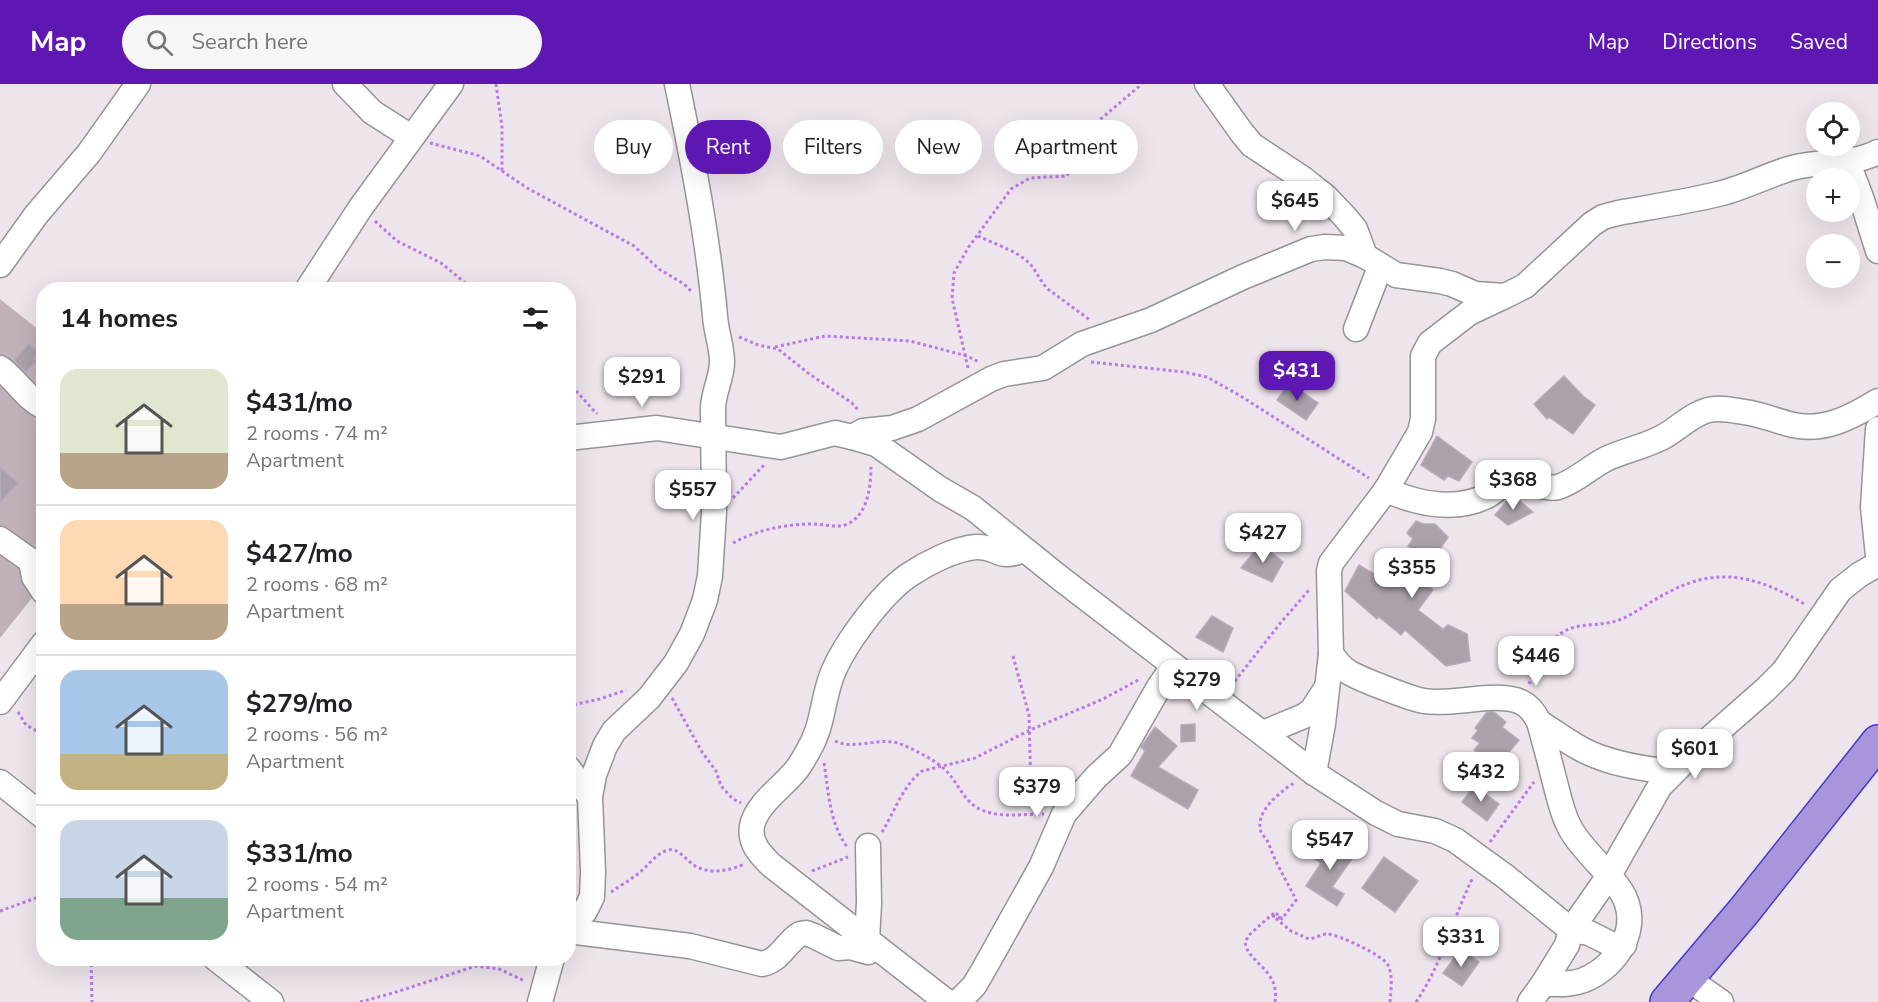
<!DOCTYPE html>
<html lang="en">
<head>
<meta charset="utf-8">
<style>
  body { margin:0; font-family:"Nunito Sans",sans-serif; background:#f6f6f6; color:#202124; height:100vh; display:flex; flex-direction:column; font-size:22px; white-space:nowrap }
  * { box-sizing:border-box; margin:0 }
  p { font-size:20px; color:#757577 }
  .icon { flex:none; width:33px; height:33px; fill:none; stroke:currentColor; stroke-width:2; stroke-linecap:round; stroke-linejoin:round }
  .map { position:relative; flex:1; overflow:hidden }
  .drawer { position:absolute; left:36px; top:198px; width:540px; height:684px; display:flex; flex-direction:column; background:#fff; border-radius:24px; box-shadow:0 6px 24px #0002 }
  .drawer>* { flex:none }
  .top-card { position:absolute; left:594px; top:36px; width:570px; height:54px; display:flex; gap:12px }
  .buttons { position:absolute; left:1806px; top:18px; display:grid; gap:12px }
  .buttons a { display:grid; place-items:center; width:54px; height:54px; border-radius:50%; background:#fff; box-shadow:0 6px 24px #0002; font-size:30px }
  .price { position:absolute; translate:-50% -51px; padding:0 14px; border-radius:12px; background:#fff; color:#222; font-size:20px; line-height:39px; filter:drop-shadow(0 2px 3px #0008) }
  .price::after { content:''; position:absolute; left:50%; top:36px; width:18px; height:14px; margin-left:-9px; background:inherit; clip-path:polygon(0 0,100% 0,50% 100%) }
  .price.current { background:#5f17b4; color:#fff }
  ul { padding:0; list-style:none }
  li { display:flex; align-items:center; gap:18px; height:150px; padding:0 24px }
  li+li { border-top:2px solid #e0e0e0 }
  li span { display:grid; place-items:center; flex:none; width:168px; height:120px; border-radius:18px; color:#555 }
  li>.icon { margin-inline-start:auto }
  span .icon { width:72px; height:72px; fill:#fffc; stroke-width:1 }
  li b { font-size:26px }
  h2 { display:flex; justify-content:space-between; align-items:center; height:72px; padding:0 24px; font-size:26px }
  .pill { padding:0 21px; border-radius:27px; background:#fff; box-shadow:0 6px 24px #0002; font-size:21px; line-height:54px }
  .pill.current { background:#5f17b4; color:#fff }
  header { display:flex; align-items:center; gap:36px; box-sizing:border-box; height:84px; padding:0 30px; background:#5f17b4; color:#fff }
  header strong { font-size:28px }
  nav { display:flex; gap:33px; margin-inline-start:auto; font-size:21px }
  .search { width:420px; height:54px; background:#f6f6f6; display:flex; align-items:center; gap:15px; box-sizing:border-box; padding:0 21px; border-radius:33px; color:#757577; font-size:22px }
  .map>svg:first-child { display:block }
  .construction { fill:#c1b1ba }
  .building { fill:#aaa1ab; stroke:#bba9bd; stroke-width:1.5 }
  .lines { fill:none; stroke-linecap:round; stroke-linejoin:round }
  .minor-casing { stroke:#959595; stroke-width:27 }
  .highway-casing { stroke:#4938c5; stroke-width:36 }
  .path { stroke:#b87ae9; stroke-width:3; stroke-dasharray:3 3; stroke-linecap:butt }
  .minor { stroke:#fff; stroke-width:24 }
  .highway { stroke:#a995dc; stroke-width:33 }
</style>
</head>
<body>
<header>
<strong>Map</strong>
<div class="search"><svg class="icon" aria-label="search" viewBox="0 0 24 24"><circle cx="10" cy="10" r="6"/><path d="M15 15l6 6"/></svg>Search here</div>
<nav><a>Map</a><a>Directions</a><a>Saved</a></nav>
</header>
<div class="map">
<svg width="1878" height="918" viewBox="0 0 1878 918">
  <rect width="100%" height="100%" fill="#eee5ec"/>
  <polygon class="construction" points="0,215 44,250 43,500 0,554"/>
  <g class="building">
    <polygon points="29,260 39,269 34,274 37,277 26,288 14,276"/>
    <polygon points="1564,292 1583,312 1595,321 1573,350 1549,333 1547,335 1534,320"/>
    <polygon points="1289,299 1318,319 1306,336 1277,316"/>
    <polygon points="1437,352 1472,378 1459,397 1448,392 1444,396 1421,381"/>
    <polygon points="0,383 18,399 0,419"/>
    <polygon points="1512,411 1533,428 1508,441 1495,431"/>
    <polygon points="1416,437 1423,440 1435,440 1448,453 1420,496 1433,506 1418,526 1443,545 1448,541 1467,550 1470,577 1446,582 1405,546 1401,551 1379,533 1377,535 1345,507 1359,481 1391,500 1416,468 1408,462 1413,455 1407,449"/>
    <polygon points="1261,460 1283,478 1272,498 1241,484"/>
    <polygon points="1212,532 1233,544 1223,568 1196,553"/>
    <polygon points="1487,628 1494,628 1506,638 1502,643 1519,656 1496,684 1474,666 1480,659 1472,654 1478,646 1475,644"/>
    <polygon points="1195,640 1195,657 1181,658 1181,641"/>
    <polygon points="1155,643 1177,662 1158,683 1198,706 1188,725 1131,692 1145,667 1141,663"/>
    <polygon points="1474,702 1499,720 1487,737 1462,718"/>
    <polygon points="1328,755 1343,765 1346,761 1356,769 1332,803 1344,810 1337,822 1306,802 1321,779 1315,775"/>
    <polygon points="1384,773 1418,797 1395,828 1362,804"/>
    <polygon points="1461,865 1479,878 1462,902 1443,889"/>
  </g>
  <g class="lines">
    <defs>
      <g id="minor">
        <polyline points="345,0 372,28 411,53"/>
        <polyline points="1207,0 1242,49 1252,61 1302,94 1326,113 1345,133 1355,145 1365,172"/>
        <polyline points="1848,79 1862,116 1878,167"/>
        <polyline points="0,181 36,131 89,69 138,0"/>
        <polyline points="307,206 361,123 451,0"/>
        <polyline points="1356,245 1377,191 1384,185"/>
        <path d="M0,284C17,296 25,314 44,323"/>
        <polyline points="1878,345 1873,423 1878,472"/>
        <polyline points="852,353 876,360 940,405 973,424 1060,494 1314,689 1376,729 1398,740 1435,747 1455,756 1506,793 1571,846 1589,849 1611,860 1624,861"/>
        <path d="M568,354L657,344L781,363L835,349L852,353L863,347L892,344L918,335L991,295L1004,290L1043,284L1082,260L1151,236L1243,193L1311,165L1325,163L1346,164L1365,172L1396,191L1440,197L1452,200L1475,210L1505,212L1525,202L1592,140L1603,133L1618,129C1651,123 1685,118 1718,110C1744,104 1767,91 1792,84C1821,76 1851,82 1878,68"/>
        <path d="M1386,406C1418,420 1454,428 1487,412C1495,408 1501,400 1509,396C1521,391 1541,407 1558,403C1575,398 1590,383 1606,375C1623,367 1643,363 1661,354C1677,346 1690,331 1708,326C1720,323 1732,326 1744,328C1761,330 1776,337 1793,341C1824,348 1852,333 1878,317"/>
        <polyline points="0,455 31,477 44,478"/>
        <polyline points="31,477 34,493 44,508"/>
        <path d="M1331,570C1336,576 1340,583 1347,587C1356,594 1412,615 1424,617C1454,622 1494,607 1521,618C1530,622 1535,630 1539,638C1544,656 1549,674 1553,691C1558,708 1561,728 1570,744C1583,768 1607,785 1621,807C1643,842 1618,882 1584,896C1571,901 1557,900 1543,900"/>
        <polyline points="0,618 44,559"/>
        <path d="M1539,638C1553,647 1568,658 1583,666C1610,680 1643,685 1673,688"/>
        <polyline points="1263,649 1304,632 1312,626 1327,603"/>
        <polyline points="568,684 590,713"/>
        <polyline points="1314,689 1323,640 1331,570 1329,487 1331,479 1386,406 1420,348 1423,335 1423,272 1430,259 1469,229 1503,213"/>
        <polyline points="0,698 44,733"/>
        <path d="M568,845L585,827L592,813L593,788L590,713L594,691L605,662L614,647L649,614L676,579L692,550L705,516L710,492L714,428L713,323C714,307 722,293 722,278C722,262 716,248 715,232C708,154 693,77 677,0"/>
        <path d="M568,847L690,862L762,880C781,876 785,859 800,850L806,849L814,852L838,864L850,863L868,868L876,863"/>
        <polyline points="867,856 869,819 868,762"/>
        <polyline points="215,874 271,918"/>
        <polyline points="1687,894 1721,918"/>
        <polyline points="540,918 552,874"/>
        <path d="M947,918L771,781C760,770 749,759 752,742C756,720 784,702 797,685C801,680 804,674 807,669C822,644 821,627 829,600C838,567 881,510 909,491C927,479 954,465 976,463C999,462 997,477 1024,466"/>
        <polyline points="958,918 974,902 984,885 1041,783 1064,730 1096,693 1120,671 1159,603 1173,583 1172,581"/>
        <polyline points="1530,918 1543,900 1567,861 1571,846 1608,793 1660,702 1691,671 1765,606 1784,587 1840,506 1859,491 1878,480"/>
      </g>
      <polyline id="highway" points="1667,918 1744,827 1878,658"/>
    </defs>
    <use href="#minor" class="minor-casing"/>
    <use href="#highway" class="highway-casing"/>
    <g class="path">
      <polyline points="496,0 502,43 502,88"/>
      <polyline points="430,59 480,72 527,104 634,162 659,185 684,200 692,208"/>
      <polyline points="375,137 397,157 441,179 474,206"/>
      <path d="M978,152C994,160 1016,166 1029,179C1037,187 1040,198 1049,206L1090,236"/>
      <polyline points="739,253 758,261 778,265 808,289 852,319 859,327"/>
      <polyline points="775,263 825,252 910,257 967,272 979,278"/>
      <polyline points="1091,278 1184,288 1207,293 1239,311 1369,394"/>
      <polyline points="968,284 952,214 954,189 968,164 1011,105 1030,94 1067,92 1077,68 1096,39 1142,0"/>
      <polyline points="568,298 597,330"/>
      <polyline points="733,414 765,380"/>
      <path d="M733,459C757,446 785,440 813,440C824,440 834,444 845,441C868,433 871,402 871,381"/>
      <polyline points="1013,572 1029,631 1031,707 1037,729"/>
      <path d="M1529,600C1537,581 1548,553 1569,545C1584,539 1603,542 1619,536C1637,529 1653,515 1671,507C1721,481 1761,494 1806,521"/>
      <polyline points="1231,602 1282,537 1310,505"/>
      <polyline points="672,614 702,668 716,687 721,702 733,715 741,719"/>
      <polyline points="568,622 600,615 626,606"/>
      <polyline points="18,628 26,641 44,651"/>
      <path d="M835,657C856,667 881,651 903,661C919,668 938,677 950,691C958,701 964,715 976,723C995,735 1022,730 1044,730"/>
      <path d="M824,679C829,709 829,739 848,764"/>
      <path d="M882,748C894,729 903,701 922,687L975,674L1030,646L1103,615L1140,595"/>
      <polyline points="1490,758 1534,698"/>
      <polyline points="812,787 848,773"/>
      <path d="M611,808C620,802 630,796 639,789C648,782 655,770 668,766C680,763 688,780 699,784C715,790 730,786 745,780"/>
      <polyline points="0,827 44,811"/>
      <path d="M1281,834L1273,832L1291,847L1309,855C1315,854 1322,850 1327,850C1338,850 1384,872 1388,881C1393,892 1391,906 1390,918"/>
      <polyline points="91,874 92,918"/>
      <polyline points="360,918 393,909 476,882 499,885 525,897"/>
      <path d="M1275,918C1280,885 1248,880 1245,858L1249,851L1275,828L1282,835L1296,816C1287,797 1275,779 1269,760C1267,755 1263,752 1261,748C1254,728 1280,708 1294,699"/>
      <path d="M1416,918C1442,880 1453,834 1473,793"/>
    </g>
    <use href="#minor" class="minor"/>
    <use href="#highway" class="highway"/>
  </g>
</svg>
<div class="buttons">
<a><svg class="icon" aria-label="locate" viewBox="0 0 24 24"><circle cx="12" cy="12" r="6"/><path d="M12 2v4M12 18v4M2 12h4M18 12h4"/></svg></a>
<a>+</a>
<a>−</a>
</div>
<b class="price" style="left:1295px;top:148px">$645</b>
<b class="price current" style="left:1297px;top:318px">$431</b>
<b class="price" style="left:642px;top:324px">$291</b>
<b class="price" style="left:1513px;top:427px">$368</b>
<b class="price" style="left:693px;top:437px">$557</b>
<b class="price" style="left:1263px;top:480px">$427</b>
<b class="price" style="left:1412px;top:515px">$355</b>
<b class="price" style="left:1536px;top:603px">$446</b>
<b class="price" style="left:1197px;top:627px">$279</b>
<b class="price" style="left:1695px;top:696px">$601</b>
<b class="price" style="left:1481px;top:719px">$432</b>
<b class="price" style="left:1037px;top:734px">$379</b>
<b class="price" style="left:1330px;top:787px">$547</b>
<b class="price" style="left:1461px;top:884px">$331</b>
<div class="top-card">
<a class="pill">Buy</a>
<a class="pill current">Rent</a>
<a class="pill">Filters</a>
<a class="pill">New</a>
<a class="pill">Apartment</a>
</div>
<section class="drawer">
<h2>14 homes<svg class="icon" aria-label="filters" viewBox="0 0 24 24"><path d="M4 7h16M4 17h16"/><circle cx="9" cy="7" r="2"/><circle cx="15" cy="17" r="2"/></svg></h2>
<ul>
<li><span style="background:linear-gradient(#dfe7d0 70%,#b9a48a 0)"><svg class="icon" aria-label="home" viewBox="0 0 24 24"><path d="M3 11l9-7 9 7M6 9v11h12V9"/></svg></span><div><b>$431/mo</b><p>2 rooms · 74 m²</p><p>Apartment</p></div></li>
<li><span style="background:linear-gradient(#ffd9b3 70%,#b9a48a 0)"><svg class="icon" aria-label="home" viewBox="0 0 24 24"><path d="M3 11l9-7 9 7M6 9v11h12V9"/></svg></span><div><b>$427/mo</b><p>2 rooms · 68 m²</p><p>Apartment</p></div></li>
<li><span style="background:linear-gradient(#a9c7e8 70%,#c2b280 0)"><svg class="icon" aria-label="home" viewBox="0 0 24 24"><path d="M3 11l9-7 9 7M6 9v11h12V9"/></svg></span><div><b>$279/mo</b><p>2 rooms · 56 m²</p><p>Apartment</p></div></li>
<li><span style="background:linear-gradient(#c9d6e8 65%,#7fa58c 0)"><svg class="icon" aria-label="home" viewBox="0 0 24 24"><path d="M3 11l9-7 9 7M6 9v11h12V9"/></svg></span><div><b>$331/mo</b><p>2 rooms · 54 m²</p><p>Apartment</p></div></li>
</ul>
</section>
</div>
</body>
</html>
